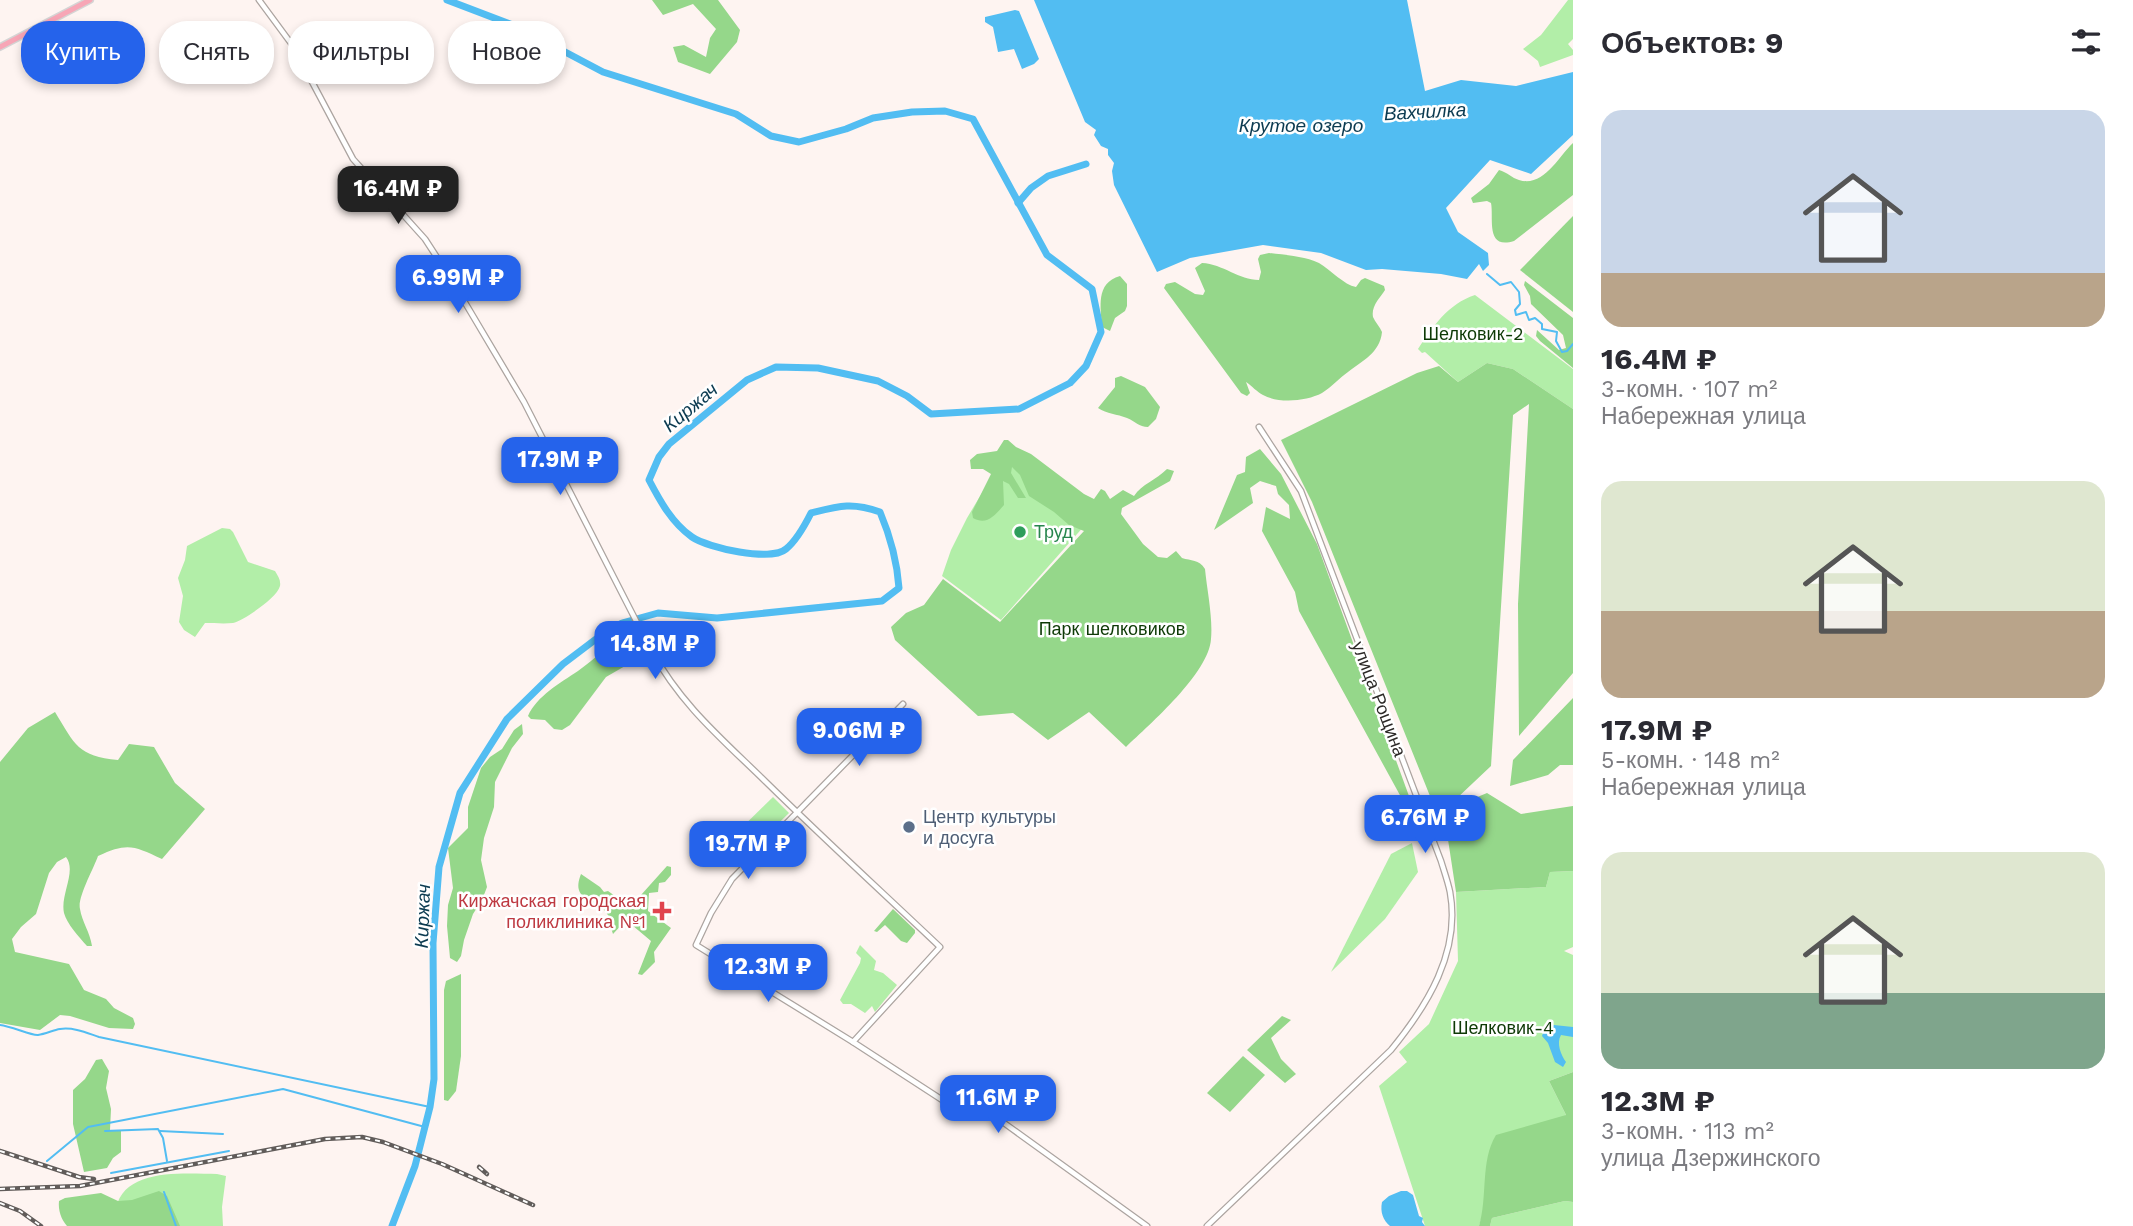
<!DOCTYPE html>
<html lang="ru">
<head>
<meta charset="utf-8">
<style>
  body { margin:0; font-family:"Work Sans",sans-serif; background:#f7f7f7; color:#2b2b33; height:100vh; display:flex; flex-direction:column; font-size:26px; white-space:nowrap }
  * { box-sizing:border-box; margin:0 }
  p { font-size:23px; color:#7c7c81 }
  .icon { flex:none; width:38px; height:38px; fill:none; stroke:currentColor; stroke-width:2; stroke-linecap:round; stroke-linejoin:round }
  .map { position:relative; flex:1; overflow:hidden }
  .sheet { display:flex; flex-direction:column; background:#fff; width:560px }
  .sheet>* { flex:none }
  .hud { position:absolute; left:21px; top:21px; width:665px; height:63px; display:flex; gap:14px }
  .price { position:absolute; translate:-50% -60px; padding:0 16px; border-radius:14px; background:#2563eb; color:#fff; font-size:23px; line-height:46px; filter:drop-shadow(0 2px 4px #0008) }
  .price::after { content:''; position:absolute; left:50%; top:42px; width:21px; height:16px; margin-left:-10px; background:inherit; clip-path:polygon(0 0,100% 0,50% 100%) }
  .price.selected { background:#222; color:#fff }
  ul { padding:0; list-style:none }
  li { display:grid; align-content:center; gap:14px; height:371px; padding:0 28px }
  li span { display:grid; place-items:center; height:217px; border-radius:21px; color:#555 }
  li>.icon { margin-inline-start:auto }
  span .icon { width:126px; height:126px; fill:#fffc; stroke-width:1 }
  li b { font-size:30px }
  h2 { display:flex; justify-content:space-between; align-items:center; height:84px; padding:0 28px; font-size:30px }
  .chip { padding:0 24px; border-radius:28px; background:#fff; box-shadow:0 4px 10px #0003; font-size:24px; line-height:63px }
  .chip.selected { background:#2563eb; color:#fff }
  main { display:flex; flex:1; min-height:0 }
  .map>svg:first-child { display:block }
  .green { fill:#b2eea8 }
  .forest { fill:#95d78a }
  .water { fill:#52bdf2 }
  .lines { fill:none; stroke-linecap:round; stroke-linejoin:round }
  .stream { stroke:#52bdf2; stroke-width:2 }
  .river { stroke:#52bdf2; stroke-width:7 }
  .minor-casing { stroke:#aca4a0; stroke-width:7 }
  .major-casing { stroke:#d5d4d4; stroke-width:8 }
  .minor { stroke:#fff; stroke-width:4.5 }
  .major { stroke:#f7a6b6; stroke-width:5 }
  .rail-casing { stroke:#615c5a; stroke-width:4.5 }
  .rail { stroke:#fff; stroke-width:2; stroke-dasharray:5; stroke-linecap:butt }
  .leisure-dot { fill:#2e9e5b; stroke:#fff; stroke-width:2.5 }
  .service-dot { fill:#5c6f8a; stroke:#fff; stroke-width:2.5 }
  .health-dot { fill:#e0444e; stroke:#fff; stroke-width:2.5 }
  .labels { text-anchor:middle; stroke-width:5; stroke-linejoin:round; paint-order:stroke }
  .park-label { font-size:18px; fill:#0e3a06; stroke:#fff }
  .leisure-label { font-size:18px; fill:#27864d; stroke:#fff; text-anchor:start }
  .street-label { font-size:18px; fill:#2c2927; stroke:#fff }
  .service-label { font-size:18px; fill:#4e5e75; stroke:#fff; text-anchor:start }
  .health-label { font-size:18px; fill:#be3a42; stroke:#fff; text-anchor:end }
  .water-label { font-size:19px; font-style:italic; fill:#0c3b51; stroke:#fff }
</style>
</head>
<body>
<main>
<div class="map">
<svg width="1573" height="1226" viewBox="0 0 1573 1226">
  <rect width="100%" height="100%" fill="#fef4f1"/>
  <g class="green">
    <polygon points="1568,0 1573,0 1573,39 1568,44 1573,50 1573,55 1540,67 1538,61 1523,49 1541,35"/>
    <path d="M1475,295L1573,369V409L1513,369L1487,363L1458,382L1425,352L1422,353L1418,349C1433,326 1448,304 1475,295Z"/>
    <polygon points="1010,446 1101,507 1001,620 942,576 951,550 967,518"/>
    <path d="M222,528L230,529L233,532L248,562L275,571C278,576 281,580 280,586C277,598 244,620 233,623C224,624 213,623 205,623L195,637L184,630L179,622L183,596L178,578L185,560L187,546Z"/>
    <polygon points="773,797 789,813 734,867 718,851"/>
    <polygon points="1412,843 1418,872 1385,919 1331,972 1391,854"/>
    <polygon points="1573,871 1573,947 1564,951 1573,955 1573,1072 1549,1081 1566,1115 1483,1213 1479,1226 1425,1226 1379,1086 1407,1062 1399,1052 1429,1024 1458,961 1456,892 1546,887 1550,872"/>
    <polygon points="860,945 876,961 874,970 883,973 897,985 875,1012 872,1006 865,1013 851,1004 843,1004 840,1000 860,963 861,958 856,953"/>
    <path d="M217,1174L226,1176L222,1207L223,1226H133L116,1209C124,1167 185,1174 217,1174Z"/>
    <polygon points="1565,1201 1573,1202 1573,1226 1490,1226 1492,1218"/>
  </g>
  <g class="forest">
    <polygon points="652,0 718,0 740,30 737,42 710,74 678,62 673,47 684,45 706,57 710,38 716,29 693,4 663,15"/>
    <path d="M1573,143V195L1514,241C1485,250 1494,218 1491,203L1487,201L1473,203L1471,198L1489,184L1499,170C1507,172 1512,178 1519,180C1543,188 1559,156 1573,143Z"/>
    <polygon points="1573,216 1573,312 1520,270"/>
    <path d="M1269,253C1285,255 1304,256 1319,263C1331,270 1344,285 1356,287L1361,280L1365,278L1384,286L1385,290C1380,298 1371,306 1373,317C1375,322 1380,327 1382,332C1380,353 1362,361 1348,372C1339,378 1332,387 1322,393C1307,401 1279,404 1263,395C1257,392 1252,386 1246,382L1250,393L1247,396L1241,393L1164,288L1166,284L1175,282L1195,294L1203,295L1205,291L1195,268L1202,263C1223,264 1239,280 1259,280L1261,272L1258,259L1260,255Z"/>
    <path d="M1120,276L1127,284V306L1125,311L1115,318L1110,331L1102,327C1101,308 1095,283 1120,276Z"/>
    <polygon points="1525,281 1573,318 1573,368 1540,341 1536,336 1537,330 1559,350 1566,348 1563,335 1531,304 1530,296 1524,285"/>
    <polygon points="1487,363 1513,369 1573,409 1573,673 1519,736 1518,604 1529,404 1513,415 1491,766 1438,816 1312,502 1281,440 1417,373 1439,366 1458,382"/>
    <path d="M1121,376L1145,387L1160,407L1156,419L1148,427C1139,427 1135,421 1127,418C1117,414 1107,414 1098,408L1115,387V378Z"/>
    <path d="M1004,440H1008L1016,447L1031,454L1084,494L1094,499L1101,489L1105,491L1110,499L1123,490L1134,496C1142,484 1156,480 1167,469L1174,471L1170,481L1122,508L1121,514L1143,544L1158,557L1167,558L1176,551L1182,558C1191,561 1199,559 1205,569C1207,590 1213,618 1211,639C1209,673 1150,724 1126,747L1089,712L1048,740L1013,713L978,716L895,640L891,627L906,613L924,605L943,579L1000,622L1084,531L1069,525L1054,512L1029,496L1020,475L1012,467L1011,473L1026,498H1018L1009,484L1003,481L1004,505C995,515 987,526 973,518L972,512L991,474L983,469H971L970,460L977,454L997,451Z"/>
    <polygon points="1260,449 1281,474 1317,544 1413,807 1407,808 1299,611 1295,592 1262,531 1266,507 1290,519 1289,505 1278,494 1276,486 1260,481 1250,488 1253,503 1214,530 1237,475 1245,472 1246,457"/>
    <path d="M631,630L635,632L642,648L641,653L632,662L606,677L570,725L562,730L554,729L545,720L531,719L528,716C537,696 560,683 578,671C595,659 610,644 626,631Z"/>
    <polygon points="1573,698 1573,765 1560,765 1548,775 1510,786 1513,760"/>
    <path d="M55,712C75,745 78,756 118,760L129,744L154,747L175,783L205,809L162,859C134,846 128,842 98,856C94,868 77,898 80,909C82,922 90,932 92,946H87C79,937 67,924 64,913C60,895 77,871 66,857L57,862L49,873L36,914L21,927L12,939L15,952L69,964L84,990L106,999L114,1008L133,1018L135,1024L133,1029L109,1028L70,1016L60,1015L40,1030L0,1023V762L28,728Z"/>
    <polygon points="522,724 523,734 512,748 495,782 494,807 484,838 481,860 487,887 482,900 473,914 464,940 461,956 457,962 450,958 447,926 448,905 453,888 448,848 468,828 468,807 481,768 490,757 502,749 514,730"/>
    <polygon points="1487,793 1521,814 1573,806 1573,871 1550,872 1546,887 1456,892 1447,833 1475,798"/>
    <path d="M667,866L671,867V875L665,882L659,883L658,892L649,893L648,911L671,928L654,952L655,962L642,975L638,974L651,941L626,920L613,934C611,929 610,922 609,917C601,897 569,904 581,874L600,887L604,892L608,891L632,908L634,903L639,901L641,895Z"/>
    <polygon points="893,909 915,930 915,933 907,943 901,941 885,925 877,932 874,931"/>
    <polygon points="461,974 461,1056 456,1091 448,1101 444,1100 444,990 446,981"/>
    <polygon points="1282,1016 1291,1020 1271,1038 1281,1059 1296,1074 1285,1083 1247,1050"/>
    <polygon points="1243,1056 1265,1075 1230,1112 1207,1093"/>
    <polygon points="102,1059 109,1071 106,1088 111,1109 110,1130 121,1131 121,1152 113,1158 107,1168 84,1172 73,1124 73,1090 85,1079 96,1060"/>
    <path d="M1573,1072V1202L1565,1201L1492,1218L1490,1226H1479C1488,1197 1480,1161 1496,1135L1566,1115L1549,1081Z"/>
    <path d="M159,1191L167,1196L180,1226H67C61,1219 58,1210 59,1201L65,1198L101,1193L118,1201L132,1200Z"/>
  </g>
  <g class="water">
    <polygon points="1034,0 1407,0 1425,91 1461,80 1516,86 1573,72 1573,135 1531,174 1490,160 1446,208 1458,232 1488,253 1489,265 1483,271 1479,264 1467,279 1441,274 1382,269 1366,270 1321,253 1263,245 1190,258 1157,272 1114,185 1112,171 1114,163 1108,155 1108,149 1101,146 1094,135 1096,130 1085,122"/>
    <polygon points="1015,10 1019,11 1039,59 1034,64 1022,69 1014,49 998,52 993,27 985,22 985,17"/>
    <path d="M1554,1025L1573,1027V1037L1561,1035C1556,1043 1561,1055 1566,1062L1563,1067L1555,1062L1548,1043L1542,1036L1544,1030Z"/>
    <path d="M1401,1191H1407L1413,1195L1419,1216L1423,1218L1422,1222L1425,1226H1390C1383,1220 1380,1212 1382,1202L1389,1196Z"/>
  </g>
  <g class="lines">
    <g class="stream">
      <polyline points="1487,274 1500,285 1511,282 1519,292 1520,304 1515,310 1516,315 1526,312 1529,320 1535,318 1542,324 1542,329 1557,332 1556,341 1562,352 1567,351 1573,344"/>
      <path d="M0,1025C11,1026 32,1036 38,1035C46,1034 53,1030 60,1029C74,1027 87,1033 99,1037L430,1107"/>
      <polyline points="105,1131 158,1129 163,1138 167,1161"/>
      <polyline points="160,1131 223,1134"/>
      <polyline points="47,1161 88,1127 283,1089 425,1127"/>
      <polyline points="111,1173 229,1151"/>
      <polyline points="164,1192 176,1226"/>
    </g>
    <g class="river">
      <polyline points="1018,203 1031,188 1048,176 1086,164"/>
      <path d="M392,1226L415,1166L430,1107L434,1079L433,943L439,867L460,793L507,719L563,664L600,636L622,623L658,613L717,618L882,601L899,588C897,560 891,538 880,512C852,502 839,506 811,513C805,525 797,540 786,549C771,562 708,548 692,537C672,523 660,501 649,480L659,457L669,444L747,380L776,367L818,368L878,381L907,396L931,414L1019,409L1070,383L1086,366L1101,332L1092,289L1047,255L973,119L945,111L912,112L873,118L846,129L799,142L771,136L736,114L603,72L518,27L447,0"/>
    </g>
    <defs>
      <g id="minor">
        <path d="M259,0L293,46L353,159L425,239L451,279L524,402L651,650C682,706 721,738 766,782C823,838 882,892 940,947L853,1042"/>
        <polyline points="903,704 732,879 711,913 696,945 853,1042 950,1105 989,1116 1004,1123 1147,1226"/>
        <path d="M1207,1226L1391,1050C1427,1006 1461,952 1450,892C1448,882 1444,871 1441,861L1301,491L1259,427"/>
      </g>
      <polyline id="major" points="0,47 90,0"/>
    </defs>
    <use href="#minor" class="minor-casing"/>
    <use href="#major" class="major-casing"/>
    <use href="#minor" class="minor"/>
    <use href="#major" class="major"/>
    <defs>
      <g id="rail">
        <polyline points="0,1151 79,1177 94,1179"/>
        <polyline points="479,1167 487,1174"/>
        <polyline points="0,1189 80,1186 325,1139 362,1137 383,1142 442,1164 533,1205"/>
        <polyline points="0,1203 20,1211 41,1226"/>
      </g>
    </defs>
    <use href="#rail" class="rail-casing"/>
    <use href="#rail" class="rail"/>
  </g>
  <circle class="leisure-dot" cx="1020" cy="532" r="7"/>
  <circle class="service-dot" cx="909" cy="827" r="7"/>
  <path class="health-dot" d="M658.5 900.5h7v7h7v7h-7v7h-7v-7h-7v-7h7z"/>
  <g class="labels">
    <g class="park-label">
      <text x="1473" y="340">Шелковик-2</text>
      <text x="1112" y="635">Парк шелковиков</text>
      <text x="1503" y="1034">Шелковик-4</text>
    </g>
    <g class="leisure-label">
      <text x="1034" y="538">Труд</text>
    </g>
    <g class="street-label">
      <text transform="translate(1379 699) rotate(69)" y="6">улица Рощина</text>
    </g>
    <g class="service-label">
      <text x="923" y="823">Центр культуры<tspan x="923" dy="21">и досуга</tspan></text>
    </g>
    <g class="health-label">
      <text x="646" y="907">Киржачская городская<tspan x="646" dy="21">поликлиника №1</tspan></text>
    </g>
    <g class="water-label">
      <text transform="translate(1425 111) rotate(-3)" y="7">Вахчилка</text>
      <text x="1301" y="132">Крутое озеро</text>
      <text transform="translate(690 407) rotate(-40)" y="7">Киржач</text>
      <text transform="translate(422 916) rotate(-88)" y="7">Киржач</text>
    </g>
  </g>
</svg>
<b class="price selected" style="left:398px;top:226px">16.4M ₽</b>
<b class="price" style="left:458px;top:315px">6.99M ₽</b>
<b class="price" style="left:560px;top:497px">17.9M ₽</b>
<b class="price" style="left:655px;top:681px">14.8M ₽</b>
<b class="price" style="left:859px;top:768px">9.06M ₽</b>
<b class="price" style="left:1425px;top:855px">6.76M ₽</b>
<b class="price" style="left:748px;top:881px">19.7M ₽</b>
<b class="price" style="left:768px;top:1004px">12.3M ₽</b>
<b class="price" style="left:998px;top:1135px">11.6M ₽</b>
<div class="hud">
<a class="chip selected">Купить</a>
<a class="chip">Снять</a>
<a class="chip">Фильтры</a>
<a class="chip">Новое</a>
</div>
</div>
<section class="sheet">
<h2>Объектов: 9<svg class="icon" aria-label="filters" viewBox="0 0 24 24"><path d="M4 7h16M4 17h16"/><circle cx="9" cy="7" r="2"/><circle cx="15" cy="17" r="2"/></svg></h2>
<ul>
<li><span style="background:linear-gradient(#c9d6e8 75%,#b9a48a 0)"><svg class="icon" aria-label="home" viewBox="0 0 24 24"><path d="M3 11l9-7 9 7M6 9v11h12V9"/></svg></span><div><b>16.4M ₽</b><p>3-комн. · 107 m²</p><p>Набережная улица</p></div></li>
<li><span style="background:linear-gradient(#dfe7d0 60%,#b9a48a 0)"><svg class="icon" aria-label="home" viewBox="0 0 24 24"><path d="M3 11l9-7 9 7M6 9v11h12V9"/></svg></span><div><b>17.9M ₽</b><p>5-комн. · 148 m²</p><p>Набережная улица</p></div></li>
<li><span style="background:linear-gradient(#dfe7d0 65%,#7fa58c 0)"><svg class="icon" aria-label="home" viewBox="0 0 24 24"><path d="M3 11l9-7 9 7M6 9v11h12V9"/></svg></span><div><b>12.3M ₽</b><p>3-комн. · 113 m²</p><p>улица Дзержинского</p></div></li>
</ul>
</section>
</main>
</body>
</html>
